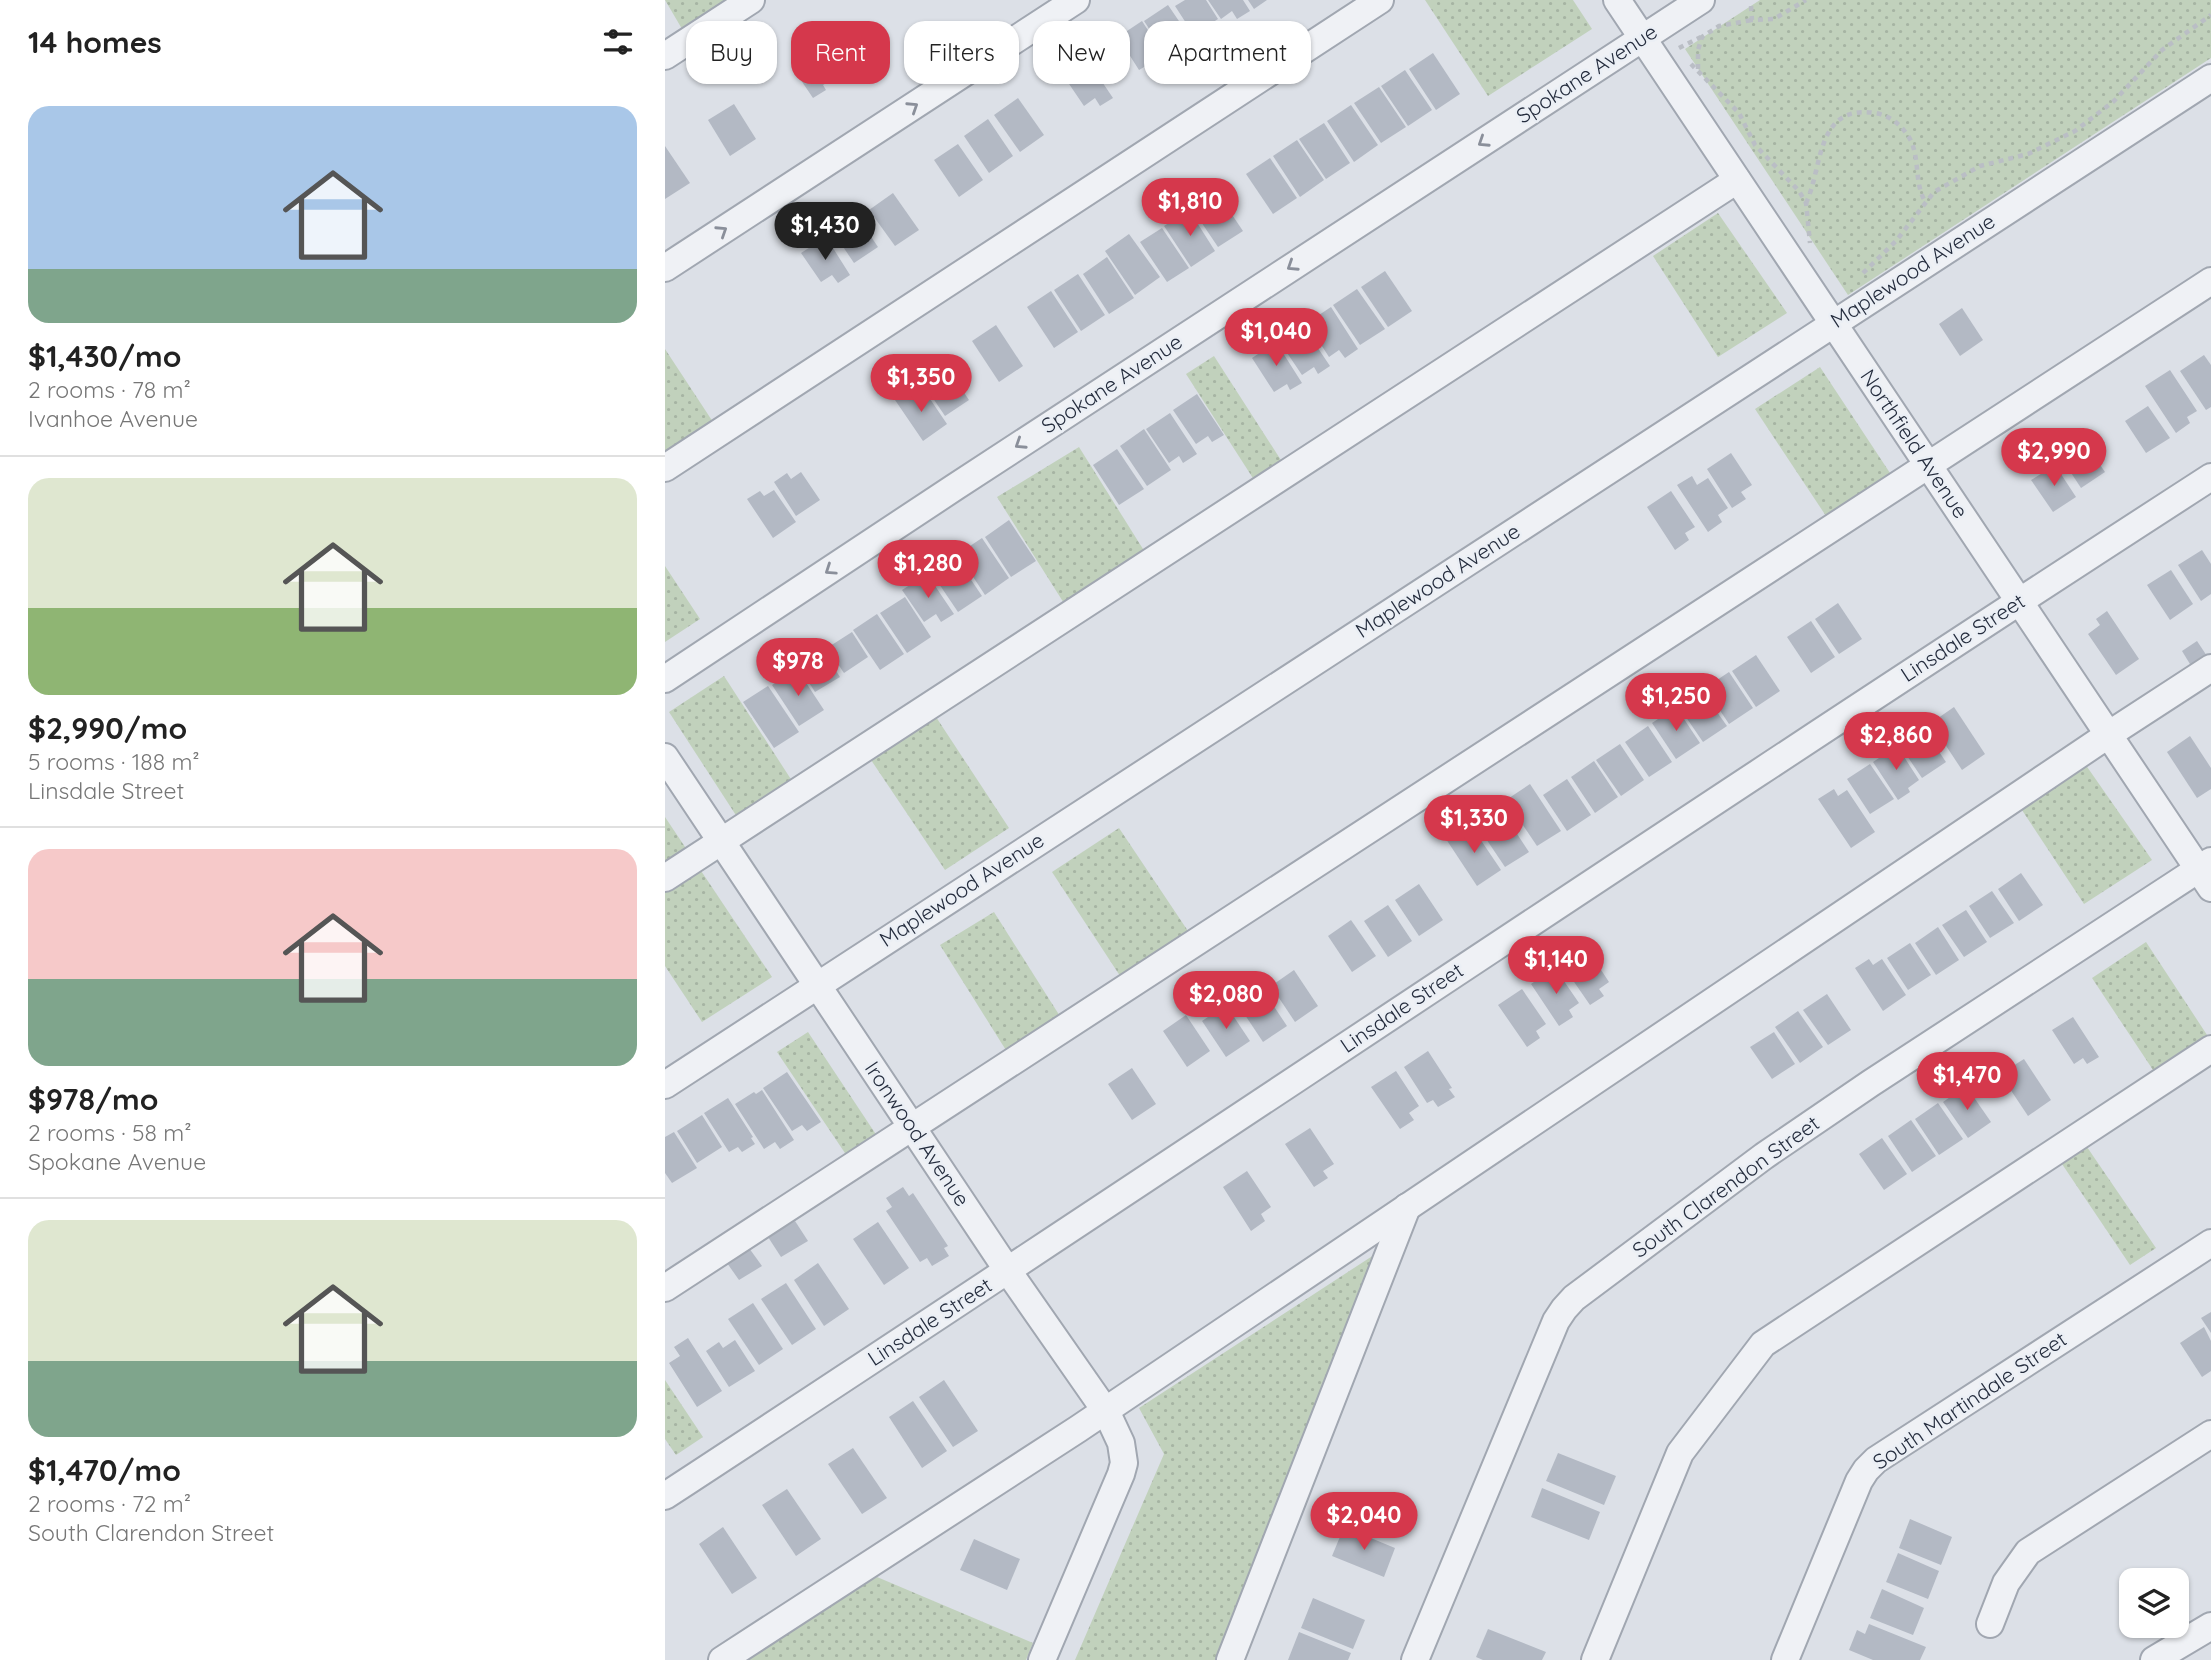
<!DOCTYPE html>
<html lang="en">
<head>
<meta charset="utf-8">
<style>
  body { margin:0; font-family:Quicksand,sans-serif; background:#f6f6f6; color:#222; height:100vh; display:flex; flex-direction:column; font-size:26px; white-space:nowrap }
  * { box-sizing:border-box; margin:0 }
  p { font-size:23px; color:#767676 }
  .icon { flex:none; width:38px; height:38px; fill:none; stroke:currentColor; stroke-width:2; stroke-linecap:round; stroke-linejoin:round }
  .map { position:relative; flex:1; overflow:hidden }
  .sheet { display:flex; flex-direction:column; background:#fff; width:665px }
  .sheet>* { flex:none }
  .banner { position:absolute; left:21px; top:21px; width:665px; height:63px; display:flex; gap:14px }
  .fabs { position:absolute; left:1454px; top:1568px; display:grid; gap:14px }
  .fabs a { display:grid; place-items:center; width:70px; height:70px; border-radius:14px; background:#fff; box-shadow:0 2px 5px #0004; font-size:35px }
  .price { position:absolute; translate:-50% -60px; padding:0 16px; border-radius:24px; background:#d5384c; color:#fff; font-size:23px; line-height:46px; filter:drop-shadow(0 2px 4px #0008) }
  .price::after { content:''; position:absolute; left:50%; top:42px; width:21px; height:16px; margin-left:-10px; background:inherit; clip-path:polygon(0 0,100% 0,50% 100%) }
  .price.on { background:#222; color:#fff }
  ul { padding:0; list-style:none }
  li { display:grid; align-content:center; gap:14px; height:371px; padding:0 28px }
  li+li { border-top:2px solid #e0e0e0 }
  li span { display:grid; place-items:center; height:217px; border-radius:21px; color:#555 }
  li>.icon { margin-inline-start:auto }
  span .icon { width:126px; height:126px; fill:#fffc; stroke-width:1 }
  li b { font-size:30px }
  h2 { display:flex; justify-content:space-between; align-items:center; height:84px; padding:0 28px; font-size:30px }
  .chip { padding:0 24px; border-radius:21px; background:#fff; box-shadow:0 2px 5px #0004; font-size:24px; line-height:63px }
  .chip.on { background:#d5384c; color:#fff }
  main { display:flex; flex:1; min-height:0 }
  .map>svg:first-child { display:block }
  .green { fill:url(#green-dots) }
  .building { fill:#b3b9c4 }
  .lines { fill:none; stroke-linecap:round; stroke-linejoin:round }
  .minor-casing { stroke:#a1a7b1; stroke-width:30 }
  .path { stroke:#babec5; stroke-width:4.5; stroke-dasharray:5 5; stroke-linecap:butt }
  .minor { stroke:#eff1f5; stroke-width:26 }
  .oneway { stroke:#8a8f9a }
  .labels { text-anchor:middle; stroke-width:5; stroke-linejoin:round; paint-order:stroke }
  .street-label { font-size:21px; fill:#252d3e; stroke:#ebeff5 }
</style>
</head>
<body>
<main>
<section class="sheet">
<h2>14 homes<svg class="icon" aria-label="filters" viewBox="0 0 24 24"><path d="M4 7h16M4 17h16"/><circle cx="9" cy="7" r="2"/><circle cx="15" cy="17" r="2"/></svg></h2>
<ul>
<li><span style="background:linear-gradient(#a9c7e8 75%,#7fa58c 0)"><svg class="icon" aria-label="home" viewBox="0 0 24 24"><path d="M3 11l9-7 9 7M6 9v11h12V9"/></svg></span><div><b>$1,430/mo</b><p>2 rooms · 78 m²</p><p>Ivanhoe Avenue</p></div></li>
<li><span style="background:linear-gradient(#dfe7d0 60%,#8fb573 0)"><svg class="icon" aria-label="home" viewBox="0 0 24 24"><path d="M3 11l9-7 9 7M6 9v11h12V9"/></svg></span><div><b>$2,990/mo</b><p>5 rooms · 188 m²</p><p>Linsdale Street</p></div></li>
<li><span style="background:linear-gradient(#f6c9c9 60%,#7fa58c 0)"><svg class="icon" aria-label="home" viewBox="0 0 24 24"><path d="M3 11l9-7 9 7M6 9v11h12V9"/></svg></span><div><b>$978/mo</b><p>2 rooms · 58 m²</p><p>Spokane Avenue</p></div></li>
<li><span style="background:linear-gradient(#dfe7d0 65%,#7fa58c 0)"><svg class="icon" aria-label="home" viewBox="0 0 24 24"><path d="M3 11l9-7 9 7M6 9v11h12V9"/></svg></span><div><b>$1,470/mo</b><p>2 rooms · 72 m²</p><p>South Clarendon Street</p></div></li>
</ul>
</section>
<div class="map">
<svg width="1546" height="1660" viewBox="0 0 1546 1660">
  <defs>
    <pattern id="green-dots" width="8" height="8" patternUnits="userSpaceOnUse" patternTransform="scale(1.75)"><rect width="8" height="8" fill="#c1d1bc"/><path d="M2 2h.1M6 6h.1" fill="none" stroke="#a6b4a3" stroke-width="1.8" stroke-linecap="round"/></pattern>
  </defs>
  <rect width="100%" height="100%" fill="#dce0e7"/>
  <g class="green">
    <polygon points="0,0 72,0 20,34"/>
    <polygon points="760,0 908,0 927,29 823,96"/>
    <polygon points="1095,0 1546,0 1546,58 1183,295 1020,49"/>
    <polygon points="1053,213 1122,313 1053,357 988,256"/>
    <polygon points="0,349 48,422 0,455"/>
    <polygon points="549,356 621,468 593,486 521,374"/>
    <polygon points="1155,367 1225,473 1161,516 1090,409"/>
    <polygon points="414,447 483,557 402,608 332,497"/>
    <polygon points="0,566 35,619 0,642"/>
    <polygon points="59,676 131,787 76,823 4,712"/>
    <polygon points="271,717 344,828 280,870 206,760"/>
    <polygon points="1418,761 1487,860 1419,904 1353,804"/>
    <polygon points="0,817 107,977 37,1022 0,966"/>
    <polygon points="454,828 527,937 459,982 387,872"/>
    <polygon points="329,912 398,1021 344,1055 275,945"/>
    <polygon points="1481,942 1546,1041 1494,1079 1427,978"/>
    <polygon points="143,1032 216,1142 186,1162 112,1052"/>
    <polygon points="1422,1147 1491,1248 1465,1265 1397,1164"/>
    <polygon points="712,1253 555,1660 410,1660 499,1454 474,1408"/>
    <polygon points="0,1380 38,1437 11,1455 0,1439"/>
    <polygon points="212,1577 368,1643 361,1660 77,1660"/>
  </g>
  <g class="building">
    <polygon points="520,0 541,0 553,19 542,26 548,34 534,43 510,6"/>
    <polygon points="543,0 578,0 585,11 572,19 567,11 556,19"/>
    <polygon points="583,0 602,0 589,9"/>
    <polygon points="503,5 531,46 518,55 513,46 501,54 479,21"/>
    <polygon points="477,21 499,55 495,57 499,63 490,69 486,63 474,70 453,37"/>
    <polygon points="179,33 196,60 185,67 188,72 176,80 155,49"/>
    <polygon points="151,51 169,78 158,85 161,90 148,98 127,67"/>
    <polygon points="768,53 795,94 771,110 744,69"/>
    <polygon points="423,61 448,98 435,106 430,98 419,106 400,78"/>
    <polygon points="740,70 767,110 743,126 716,86"/>
    <polygon points="714,87 741,127 716,143 689,103"/>
    <polygon points="353,98 379,135 355,152 329,115"/>
    <polygon points="69,104 91,139 65,156 43,120"/>
    <polygon points="686,105 713,145 689,162 662,121"/>
    <polygon points="323,119 348,156 324,173 299,136"/>
    <polygon points="659,123 685,163 661,179 634,139"/>
    <polygon points="632,140 659,180 635,197 608,156"/>
    <polygon points="293,144 318,180 294,197 269,160"/>
    <polygon points="0,146 25,183 0,199"/>
    <polygon points="605,158 632,198 608,214 581,174"/>
    <polygon points="551,191 578,231 553,247 526,207"/>
    <polygon points="228,193 254,230 230,246 204,210"/>
    <polygon points="188,210 213,247 189,263 164,226"/>
    <polygon points="524,210 550,251 526,267 499,226"/>
    <polygon points="497,228 524,268 502,282 475,242"/>
    <polygon points="464,234 495,277 470,295 440,251"/>
    <polygon points="161,237 185,275 173,283 167,275 156,282 136,253"/>
    <polygon points="442,257 469,298 444,314 418,274"/>
    <polygon points="720,271 747,311 723,327 696,287"/>
    <polygon points="413,274 440,315 416,331 389,290"/>
    <polygon points="692,289 720,329 695,345 668,305"/>
    <polygon points="386,291 413,332 389,348 362,307"/>
    <polygon points="666,307 693,349 680,358 674,350 664,357 642,323"/>
    <polygon points="1297,308 1318,340 1295,356 1274,324"/>
    <polygon points="331,325 358,366 334,382 307,341"/>
    <polygon points="638,326 665,366 653,374 649,367 637,375 614,341"/>
    <polygon points="611,342 637,383 625,390 622,384 609,392 587,358"/>
    <polygon points="1539,355 1546,365 1546,407 1541,410 1515,371"/>
    <polygon points="277,360 304,400 280,416 253,376"/>
    <polygon points="1505,370 1532,411 1522,417 1525,423 1511,433 1480,386"/>
    <polygon points="245,390 249,396 259,390 282,424 258,441 230,400"/>
    <polygon points="532,394 559,435 547,442 543,436 531,444 508,410"/>
    <polygon points="1483,406 1505,438 1481,453 1460,421"/>
    <polygon points="505,413 532,454 518,463 514,456 504,463 481,429"/>
    <polygon points="479,429 506,470 482,486 455,446"/>
    <polygon points="1418,440 1440,472 1416,488 1395,456"/>
    <polygon points="452,449 479,489 454,505 428,465"/>
    <polygon points="1066,453 1087,485 1076,492 1081,499 1067,508 1042,469"/>
    <polygon points="1390,465 1411,497 1388,512 1366,480"/>
    <polygon points="136,472 155,500 131,516 109,482 122,473 126,479"/>
    <polygon points="1027,476 1032,485 1043,478 1063,508 1053,515 1057,522 1043,532 1012,485"/>
    <polygon points="109,490 131,522 108,538 82,499 95,491 99,496"/>
    <polygon points="1006,491 1030,527 1020,533 1024,540 1010,550 982,507"/>
    <polygon points="344,520 371,561 346,577 320,537"/>
    <polygon points="317,538 344,578 320,595 293,554"/>
    <polygon points="1537,550 1546,564 1546,594 1536,601 1513,565"/>
    <polygon points="290,556 317,596 293,612 266,572"/>
    <polygon points="1506,570 1528,604 1505,620 1482,585"/>
    <polygon points="262,574 289,614 276,622 271,614 259,622 237,590"/>
    <polygon points="240,597 266,637 242,653 215,613"/>
    <polygon points="1173,603 1197,639 1174,654 1150,619"/>
    <polygon points="1442,611 1474,659 1451,675 1423,634 1435,625 1431,619"/>
    <polygon points="212,614 239,654 215,670 188,630"/>
    <polygon points="1146,621 1170,657 1146,673 1122,637"/>
    <polygon points="187,632 203,657 179,673 162,648"/>
    <polygon points="1532,641 1544,659 1528,669 1517,651"/>
    <polygon points="158,651 175,677 150,692 134,667"/>
    <polygon points="1091,655 1115,691 1091,707 1067,671"/>
    <polygon points="132,669 159,710 134,726 107,685"/>
    <polygon points="1064,672 1088,708 1064,724 1040,688"/>
    <polygon points="103,686 134,732 109,748 78,702"/>
    <polygon points="1037,691 1062,726 1038,742 1014,707"/>
    <polygon points="1011,707 1035,743 1011,759 987,723"/>
    <polygon points="1289,707 1320,754 1297,770 1266,723"/>
    <polygon points="983,726 1007,762 984,777 960,742"/>
    <polygon points="1258,728 1281,762 1257,778 1234,744"/>
    <polygon points="1525,736 1546,768 1546,789 1532,798 1502,752"/>
    <polygon points="955,744 979,780 956,796 931,760"/>
    <polygon points="1232,746 1254,780 1243,788 1245,792 1233,800 1208,762"/>
    <polygon points="929,761 953,797 930,813 906,777"/>
    <polygon points="1205,764 1229,799 1205,814 1182,779"/>
    <polygon points="902,779 926,815 902,831 878,795"/>
    <polygon points="865,784 896,831 872,846 841,800"/>
    <polygon points="1169,789 1173,796 1182,790 1210,832 1186,848 1153,799"/>
    <polygon points="833,805 864,852 840,867 809,821"/>
    <polygon points="805,824 836,870 812,886 781,839"/>
    <polygon points="1356,873 1378,905 1354,921 1333,889"/>
    <polygon points="754,884 778,920 754,936 730,900"/>
    <polygon points="1327,891 1349,923 1325,938 1304,906"/>
    <polygon points="723,905 747,941 723,957 699,921"/>
    <polygon points="1301,910 1322,942 1299,957 1277,925"/>
    <polygon points="686,920 711,956 687,972 663,936"/>
    <polygon points="1273,927 1294,960 1271,975 1250,943"/>
    <polygon points="1245,943 1266,975 1243,990 1222,958"/>
    <polygon points="921,947 944,982 934,989 939,996 925,1005 896,963"/>
    <polygon points="1204,959 1208,965 1217,959 1241,995 1218,1011 1190,968"/>
    <polygon points="890,968 914,1003 904,1010 908,1017 894,1026 866,984"/>
    <polygon points="629,970 653,1006 630,1022 606,986"/>
    <polygon points="857,989 881,1024 871,1031 875,1038 862,1047 833,1005"/>
    <polygon points="598,990 622,1026 598,1042 574,1006"/>
    <polygon points="1162,994 1186,1030 1163,1045 1138,1010"/>
    <polygon points="561,1005 585,1041 561,1057 537,1021"/>
    <polygon points="1133,1011 1158,1047 1135,1063 1110,1027"/>
    <polygon points="521,1015 545,1051 522,1067 498,1031"/>
    <polygon points="1408,1017 1434,1057 1422,1064 1418,1058 1409,1064 1387,1030"/>
    <polygon points="1109,1032 1130,1064 1107,1079 1085,1047"/>
    <polygon points="763,1051 787,1088 784,1089 790,1097 773,1107 768,1100 762,1103 739,1067"/>
    <polygon points="1359,1059 1386,1100 1363,1116 1335,1074"/>
    <polygon points="467,1068 491,1104 467,1120 443,1084"/>
    <polygon points="731,1071 754,1106 744,1113 749,1120 735,1129 706,1087"/>
    <polygon points="122,1072 156,1122 142,1131 137,1125 127,1131 98,1088"/>
    <polygon points="1301,1086 1326,1122 1303,1138 1278,1102"/>
    <polygon points="97,1090 129,1140 115,1149 110,1142 99,1149 70,1104 89,1092 91,1094"/>
    <polygon points="63,1098 88,1137 86,1138 90,1144 77,1152 73,1147 64,1152 39,1113"/>
    <polygon points="1273,1103 1298,1139 1274,1155 1250,1119"/>
    <polygon points="37,1115 57,1147 32,1163 12,1131"/>
    <polygon points="1246,1120 1271,1156 1247,1172 1223,1136"/>
    <polygon points="645,1128 669,1164 658,1171 663,1178 649,1187 620,1144"/>
    <polygon points="9,1132 32,1168 7,1183 0,1173 0,1137"/>
    <polygon points="1217,1138 1242,1174 1219,1190 1194,1154"/>
    <polygon points="582,1171 606,1207 596,1214 600,1221 586,1231 558,1187"/>
    <polygon points="238,1187 244,1196 248,1193 283,1246 279,1248 284,1256 267,1266 262,1258 255,1262 221,1211 227,1207 221,1198"/>
    <polygon points="130,1221 143,1241 116,1257 103,1237"/>
    <polygon points="213,1222 244,1268 219,1285 188,1239"/>
    <polygon points="84,1248 97,1266 74,1280 62,1263"/>
    <polygon points="153,1263 184,1309 159,1326 129,1280"/>
    <polygon points="121,1283 151,1329 127,1345 96,1299"/>
    <polygon points="88,1303 118,1349 94,1365 63,1319"/>
    <polygon points="1546,1312 1546,1333 1536,1318"/>
    <polygon points="1539,1327 1546,1341 1546,1371 1537,1377 1515,1343"/>
    <polygon points="23,1338 57,1391 32,1407 4,1363 15,1356 9,1347"/>
    <polygon points="70,1340 90,1371 64,1387 41,1351 54,1342 58,1348"/>
    <polygon points="279,1380 313,1431 288,1447 254,1397"/>
    <polygon points="248,1401 282,1451 257,1468 224,1417"/>
    <polygon points="188,1448 222,1498 197,1514 163,1464"/>
    <polygon points="893,1453 951,1476 939,1505 881,1481"/>
    <polygon points="877,1488 935,1512 924,1540 866,1517"/>
    <polygon points="122,1489 156,1539 131,1556 97,1505"/>
    <polygon points="1245,1519 1287,1537 1276,1565 1234,1548"/>
    <polygon points="58,1527 92,1578 67,1594 34,1544"/>
    <polygon points="679,1527 730,1548 719,1577 667,1556"/>
    <polygon points="309,1539 355,1559 342,1590 295,1570"/>
    <polygon points="1233,1553 1274,1571 1263,1599 1221,1582"/>
    <polygon points="1217,1589 1259,1608 1248,1635 1205,1618"/>
    <polygon points="648,1598 700,1620 688,1649 636,1628"/>
    <polygon points="1204,1624 1261,1647 1255,1660 1208,1660 1184,1650 1192,1630 1200,1634"/>
    <polygon points="823,1629 881,1652 877,1660 818,1660 811,1657"/>
    <polygon points="634,1632 686,1653 683,1660 623,1660"/>
  </g>
  <g class="lines">
    <defs>
      <g id="minor">
        <polyline points="952,0 1546,888"/>
        <polyline points="0,56 86,0"/>
        <polyline points="0,268 411,0"/>
        <polyline points="0,468 715,0"/>
        <polyline points="0,679 290,487 1036,0"/>
        <polyline points="0,757 343,1271 442,1413 456,1443 459,1463 456,1474 377,1660"/>
        <polyline points="0,878 1072,180"/>
        <polyline points="0,1085 1546,78"/>
        <polyline points="0,1288 1546,281"/>
        <path d="M0,1496C516,1158 1028,812 1546,477"/>
        <polyline points="1325,1624 1341,1583 1363,1552 1546,1434"/>
        <polyline points="57,1660 413,1429 1443,735 1546,668"/>
        <polyline points="565,1660 742,1207"/>
        <polyline points="750,1660 891,1321 899,1309 909,1298 1099,1156 1206,1083 1546,861"/>
        <polyline points="930,1660 1015,1453 1098,1344 1546,1049"/>
        <polyline points="1120,1660 1194,1481 1201,1470 1211,1460 1546,1243"/>
        <polyline points="1489,1660 1546,1626"/>
      </g>
    </defs>
    <use href="#minor" class="minor-casing"/>
    <g class="path">
      <polyline points="1086,6 1087,20 1109,19 1141,0"/>
      <polyline points="1014,48 1036,37"/>
      <polyline points="1026,64 1074,113 1090,145 1134,191 1141,203 1145,243"/>
      <polyline points="1033,69 1033,50 1037,37 1054,26 1087,20"/>
      <path d="M1141,203C1158,168 1150,104 1210,113C1225,115 1239,127 1246,141C1255,161 1249,184 1261,203"/>
      <polyline points="1198,273 1231,241 1269,192 1315,166 1363,154 1410,131 1449,101 1497,50 1546,15"/>
    </g>
    <use href="#minor" class="minor"/>
  </g>
  <defs><path id="oneway-chevron" d="M-2-3.5L2.5 0L-2 3.5" fill="none" stroke-width="1.6" stroke-linecap="round" stroke-linejoin="round" transform="scale(1.75)"/></defs>
  <g class="oneway">
    <use href="#oneway-chevron" transform="translate(248 107) rotate(-33)"/>
    <use href="#oneway-chevron" transform="translate(818 142) rotate(147)"/>
    <use href="#oneway-chevron" transform="translate(57 231) rotate(-33)"/>
    <use href="#oneway-chevron" transform="translate(627 266) rotate(147)"/>
    <use href="#oneway-chevron" transform="translate(355 444) rotate(147)"/>
    <use href="#oneway-chevron" transform="translate(165 570) rotate(146)"/>
  </g>
  <g class="labels">
    <g class="street-label">
      <text transform="translate(922 74) rotate(-33)" y="7">Spokane Avenue</text>
      <text transform="translate(1248 271) rotate(-33)" y="7">Maplewood Avenue</text>
      <text transform="translate(447 384) rotate(-33)" y="7">Spokane Avenue</text>
      <text transform="translate(1249 444) rotate(56)" y="7">Northfield Avenue</text>
      <text transform="translate(773 581) rotate(-33)" y="7">Maplewood Avenue</text>
      <text transform="translate(1298 638) rotate(-33)" y="7">Linsdale Street</text>
      <text transform="translate(297 890) rotate(-33)" y="7">Maplewood Avenue</text>
      <text transform="translate(737 1008) rotate(-34)" y="7">Linsdale Street</text>
      <text transform="translate(252 1134) rotate(56)" y="7">Ironwood Avenue</text>
      <text transform="translate(1061 1187) rotate(-36)" y="7">South Clarendon Street</text>
      <text transform="translate(265 1322) rotate(-33)" y="7">Linsdale Street</text>
      <text transform="translate(1305 1401) rotate(-34)" y="7">South Martindale Street</text>
    </g>
  </g>
</svg>
<div class="fabs">
<a><svg class="icon" aria-label="layers" viewBox="0 0 24 24"><path d="M12 4l9 5-9 5-9-5zM3 14l9 5 9-5"/></svg></a>
</div>
<b class="price" style="left:525px;top:238px">$1,810</b>
<b class="price on" style="left:160px;top:262px">$1,430</b>
<b class="price" style="left:611px;top:368px">$1,040</b>
<b class="price" style="left:256px;top:414px">$1,350</b>
<b class="price" style="left:1389px;top:488px">$2,990</b>
<b class="price" style="left:263px;top:600px">$1,280</b>
<b class="price" style="left:133px;top:698px">$978</b>
<b class="price" style="left:1011px;top:733px">$1,250</b>
<b class="price" style="left:1231px;top:772px">$2,860</b>
<b class="price" style="left:809px;top:855px">$1,330</b>
<b class="price" style="left:891px;top:996px">$1,140</b>
<b class="price" style="left:561px;top:1031px">$2,080</b>
<b class="price" style="left:1302px;top:1112px">$1,470</b>
<b class="price" style="left:699px;top:1552px">$2,040</b>
<div class="banner">
<a class="chip">Buy</a>
<a class="chip on">Rent</a>
<a class="chip">Filters</a>
<a class="chip">New</a>
<a class="chip">Apartment</a>
</div>
</div>
</main>
</body>
</html>
